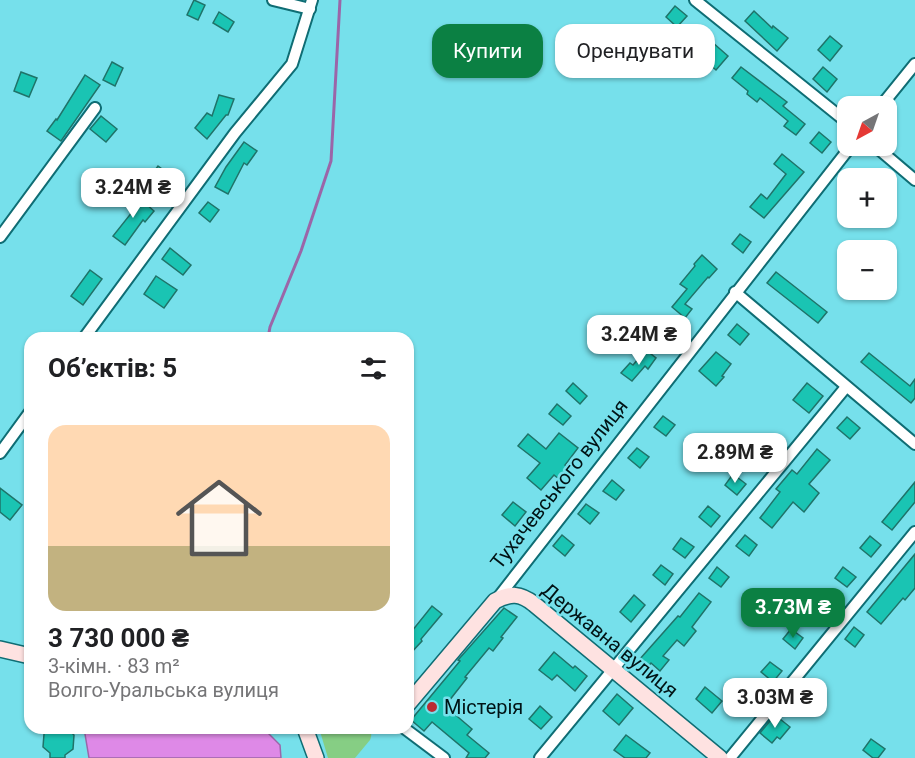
<!DOCTYPE html>
<html lang="uk">
<head>
<meta charset="utf-8">
<style>
  body { margin:0; font-family:Roboto,sans-serif; background:#f2f2f2; color:#202124; height:100vh; display:flex; flex-direction:column; font-size:22px; white-space:nowrap }
  * { box-sizing:border-box; margin:0 }
  p { font-size:20px; color:#757577 }
  .icon { flex:none; width:33px; height:33px; fill:none; stroke:currentColor; stroke-width:2; stroke-linecap:round; stroke-linejoin:round }
  .map { position:relative; flex:1; overflow:hidden }
  .drawer { position:absolute; left:24px; top:332px; width:390px; height:402px; display:flex; flex-direction:column; background:#fff; border-radius:18px; box-shadow:0 2px 4px #0004 }
  .drawer>* { flex:none }
  .hud { position:absolute; left:432px; top:24px; width:393px; height:54px; display:flex; gap:12px }
  .needle { width:39px; rotate:220deg }
  .buttons { position:absolute; left:837px; top:96px; display:grid; gap:12px }
  .buttons a { display:grid; place-items:center; width:60px; height:60px; border-radius:12px; background:#fff; box-shadow:0 2px 4px #0004; font-size:30px }
  .price { position:absolute; translate:-50% -51px; padding:0 14px; border-radius:12px; background:#fff; color:#222; font-size:20px; line-height:39px; filter:drop-shadow(0 2px 3px #0008) }
  .price::after { content:''; position:absolute; left:50%; top:36px; width:18px; height:14px; margin-left:-9px; background:inherit; clip-path:polygon(0 0,100% 0,50% 100%) }
  .price.active { background:#0b8043; color:#fff }
  ul { padding:0; list-style:none }
  li { display:grid; align-content:center; gap:12px; height:318px; padding:0 24px }
  li+li { border-top:2px solid #e0e0e0 }
  li span { display:grid; place-items:center; height:186px; border-radius:18px; color:#555 }
  li>.icon { margin-inline-start:auto }
  span .icon { width:108px; height:108px; fill:#fffc; stroke-width:1 }
  li b { font-size:26px }
  h2 { display:flex; justify-content:space-between; align-items:center; height:72px; padding:0 24px; font-size:26px }
  .chip { padding:0 21px; border-radius:18px; background:#fff; box-shadow:0 2px 4px #0004; font-size:21px; line-height:54px }
  .chip.active { background:#0b8043; color:#fff }
  .map>svg:first-child { display:block }
  .green { fill:#86ce84 }
  .water { fill:#de89e7; stroke:#9b66a8; stroke-width:1.5 }
  .lines { fill:none; stroke-linecap:round; stroke-linejoin:round }
  .stream { stroke:#9b66a8; stroke-width:3 }
  .building { fill:#1ac4b3; stroke:#1f7369; stroke-width:1.5 }
  .street-casing { stroke:#0f6d74; stroke-width:14 }
  .secondary-casing { stroke:#0f6d74; stroke-width:18 }
  .street { stroke:#fff; stroke-width:10 }
  .secondary { stroke:#fee2e1; stroke-width:15 }
  .poi-dot { fill:#ba2a32; stroke:#76e0eb; stroke-width:2 }
  .labels { text-anchor:middle; stroke-width:5; stroke-linejoin:round; paint-order:stroke }
  .street-label { font-size:20px; fill:#001315; stroke:#76e0eb }
  .poi-label { font-size:20px; fill:#001315; stroke:#76e0eb; text-anchor:start }
</style>
</head>
<body>
<div class="map">
<svg width="915" height="758" viewBox="0 0 915 758">
  <rect width="100%" height="100%" fill="#76e0eb"/>
  <path class="green" d="M319,728H367C372,731 372,735 370,740L355,758H328Z"/>
  <polygon class="water" points="84,728 263,728 280,745 281,758 89,758"/>
  <g class="lines">
    <polyline class="stream" points="268,338 270,327 301,251 331,161 340,0"/>
  </g>
  <g class="building">
    <polygon points="194,0 205,5 198,20 187,15"/>
    <polygon points="675,6 687,16 677,27 666,17"/>
    <polygon points="754,11 772,28 773,26 788,38 777,51 745,21"/>
    <polygon points="219,12 234,22 228,32 213,23"/>
    <polygon points="645,34 654,41 642,56 632,49"/>
    <polygon points="830,36 842,46 830,61 818,50"/>
    <polygon points="712,42 728,56 716,70 700,56"/>
    <polygon points="112,62 123,68 115,86 103,80"/>
    <polygon points="741,67 787,102 783,106 805,124 796,135 784,126 788,121 760,98 757,102 747,94 748,91 732,78"/>
    <polygon points="823,67 837,79 827,92 813,79"/>
    <polygon points="21,72 37,78 29,97 14,91"/>
    <polygon points="85,75 100,85 61,141 47,131 56,119 57,120"/>
    <polygon points="219,95 234,99 228,115 226,115 207,139 195,128 207,113 212,116"/>
    <polygon points="101,116 117,129 106,142 90,129"/>
    <polygon points="819,132 831,142 822,153 810,143"/>
    <polygon points="244,142 257,151 247,165 244,163 228,194 215,187 226,167"/>
    <polygon points="782,154 804,172 764,218 750,207 761,194 767,199 786,174 774,164"/>
    <polygon points="158,166 169,174 161,185 150,177"/>
    <polygon points="135,194 154,211 145,222 143,220 125,245 113,236 133,211 125,205"/>
    <polygon points="208,202 219,210 210,222 199,213"/>
    <polygon points="740,234 751,242 743,253 732,244"/>
    <polygon points="170,248 191,265 183,275 162,259"/>
    <polygon points="702,255 717,269 709,278 708,277 685,304 692,309 685,318 672,307 687,289 680,284 695,266 694,264"/>
    <polygon points="90,270 102,279 83,305 71,296"/>
    <polygon points="776,272 827,312 818,323 767,283"/>
    <polygon points="156,276 177,290 164,308 144,294"/>
    <polygon points="737,324 749,334 740,345 728,335"/>
    <polygon points="646,350 656,358 648,369 645,366 632,381 621,373 630,363 633,365"/>
    <polygon points="716,352 731,364 722,376 724,377 716,386 699,371"/>
    <polygon points="869,353 910,386 915,379 915,398 911,403 861,362"/>
    <polygon points="573,383 587,396 580,404 566,391"/>
    <polygon points="807,383 823,396 809,413 793,400"/>
    <polygon points="557,404 571,416 563,425 549,414"/>
    <polygon points="663,416 675,425 666,436 654,427"/>
    <polygon points="847,417 860,428 850,439 837,428"/>
    <polygon points="559,433 578,448 565,465 569,468 560,480 554,475 541,490 527,478 540,463 518,446 528,434 546,449"/>
    <polygon points="637,448 649,457 640,468 628,458"/>
    <polygon points="763,448 775,458 766,469 754,459"/>
    <polygon points="817,449 830,460 809,484 819,493 804,512 793,502 772,528 760,518 780,492 776,489 792,470 797,474"/>
    <polygon points="733,474 746,484 737,495 725,485"/>
    <polygon points="612,480 624,490 616,500 603,491"/>
    <polygon points="915,482 915,502 892,530 882,522"/>
    <polygon points="0,488 22,505 10,520 0,512"/>
    <polygon points="513,502 526,512 515,526 502,515"/>
    <polygon points="586,504 599,513 590,524 578,514"/>
    <polygon points="708,506 720,516 711,527 699,517"/>
    <polygon points="562,535 574,545 565,556 553,546"/>
    <polygon points="745,535 757,545 749,556 736,546"/>
    <polygon points="870,536 881,545 871,557 860,548"/>
    <polygon points="681,538 694,547 685,558 673,549"/>
    <polygon points="915,554 915,588 905,600 903,598 881,624 867,612"/>
    <polygon points="661,565 673,574 665,585 653,575"/>
    <polygon points="717,567 729,577 721,587 709,578"/>
    <polygon points="843,567 856,577 847,587 835,578"/>
    <polygon points="699,593 711,602 692,627 696,631 684,646 677,640 663,656 669,660 660,671 651,663 647,668 639,660 678,616 680,617"/>
    <polygon points="634,595 645,605 631,622 620,612"/>
    <polygon points="817,596 829,606 821,617 809,607"/>
    <polygon points="432,606 442,614 421,639 422,641 408,656 408,628 412,631"/>
    <polygon points="504,608 517,617 501,637 503,638 493,651 489,648 465,677 467,678 445,706 472,729 467,735 489,753 485,758 466,758 469,753 432,722 424,731 411,720 460,661 458,660"/>
    <polygon points="854,627 864,635 855,647 845,639"/>
    <polygon points="791,629 803,638 795,649 783,639"/>
    <polygon points="554,652 573,668 575,666 587,676 575,691 557,675 552,680 539,670"/>
    <polygon points="770,662 782,671 773,682 761,672"/>
    <polygon points="741,685 754,695 744,708 731,698"/>
    <polygon points="705,687 722,701 712,713 696,699"/>
    <polygon points="803,688 814,697 804,709 793,700"/>
    <polygon points="617,694 633,708 619,725 603,711"/>
    <polygon points="540,706 552,717 541,729 529,719"/>
    <polygon points="775,715 790,727 780,739 777,737 772,743 760,733"/>
    <polygon points="50,728 66,728 74,735 73,749 65,755 65,758 50,758 50,753 43,747 44,734"/>
    <polygon points="626,735 650,753 646,758 625,758 614,750"/>
    <polygon points="871,739 885,749 878,758 873,758 863,750"/>
  </g>
  <g class="lines">
    <defs>
      <g id="street">
        <polyline points="273,0 310,9"/>
        <polyline points="695,0 848,123"/>
        <polyline points="881,106 915,64"/>
        <polyline points="875,146 915,180"/>
        <polyline points="0,237 95,108"/>
        <polyline points="735,292 915,444"/>
        <polyline points="84,338 235,133 292,64 312,0"/>
        <polyline points="0,453 30,412"/>
        <polyline points="497,599 851,146"/>
        <polyline points="404,728 444,758"/>
        <polyline points="540,758 846,387"/>
        <polyline points="730,758 915,532"/>
      </g>
      <g id="secondary">
        <polyline points="0,649 30,656"/>
        <path d="M408,704L495,601C511,593 520,593 534,604L720,758"/>
        <polyline points="305,728 316,758"/>
      </g>
    </defs>
    <use href="#street" class="street-casing"/>
    <use href="#secondary" class="secondary-casing"/>
    <use href="#street" class="street"/>
    <use href="#secondary" class="secondary"/>
  </g>
  <circle class="poi-dot" cx="432" cy="707" r="6"/>
  <g class="labels">
    <g class="street-label">
      <text transform="translate(559 484) rotate(-52)" y="7">Тухачевського вулиця</text>
      <text transform="translate(610 640) rotate(39)" y="7">Державна вулиця</text>
    </g>
    <g class="poi-label">
      <text x="444" y="714">Містерія</text>
    </g>
  </g>
</svg>
<div class="buttons">
<a><svg class="needle" viewBox="-14 -14 28 28"><path d="M0-13l5 13h-10z" fill="#e53935"/><path d="M0 13l5-13h-10z" fill="#757577"/></svg></a>
<a>+</a>
<a>−</a>
</div>
<b class="price" style="left:133px;top:219px">3.24M ₴</b>
<b class="price" style="left:639px;top:366px">3.24M ₴</b>
<b class="price" style="left:735px;top:484px">2.89M ₴</b>
<b class="price active" style="left:793px;top:639px">3.73M ₴</b>
<b class="price" style="left:775px;top:729px">3.03M ₴</b>
<div class="hud">
<a class="chip active">Купити</a>
<a class="chip">Орендувати</a>
</div>
<section class="drawer">
<h2>Об’єктів: 5<svg class="icon" aria-label="filters" viewBox="0 0 24 24"><path d="M4 7h16M4 17h16"/><circle cx="9" cy="7" r="2"/><circle cx="15" cy="17" r="2"/></svg></h2>
<ul>
<li><span style="background:linear-gradient(#ffd9b3 65%,#c2b280 0)"><svg class="icon" aria-label="home" viewBox="0 0 24 24"><path d="M3 11l9-7 9 7M6 9v11h12V9"/></svg></span><div><b>3 730 000 ₴</b><p>3-кімн. · 83 m²</p><p>Волго-Уральська вулиця</p></div></li>
</ul>
</section>
</div>
</body>
</html>
